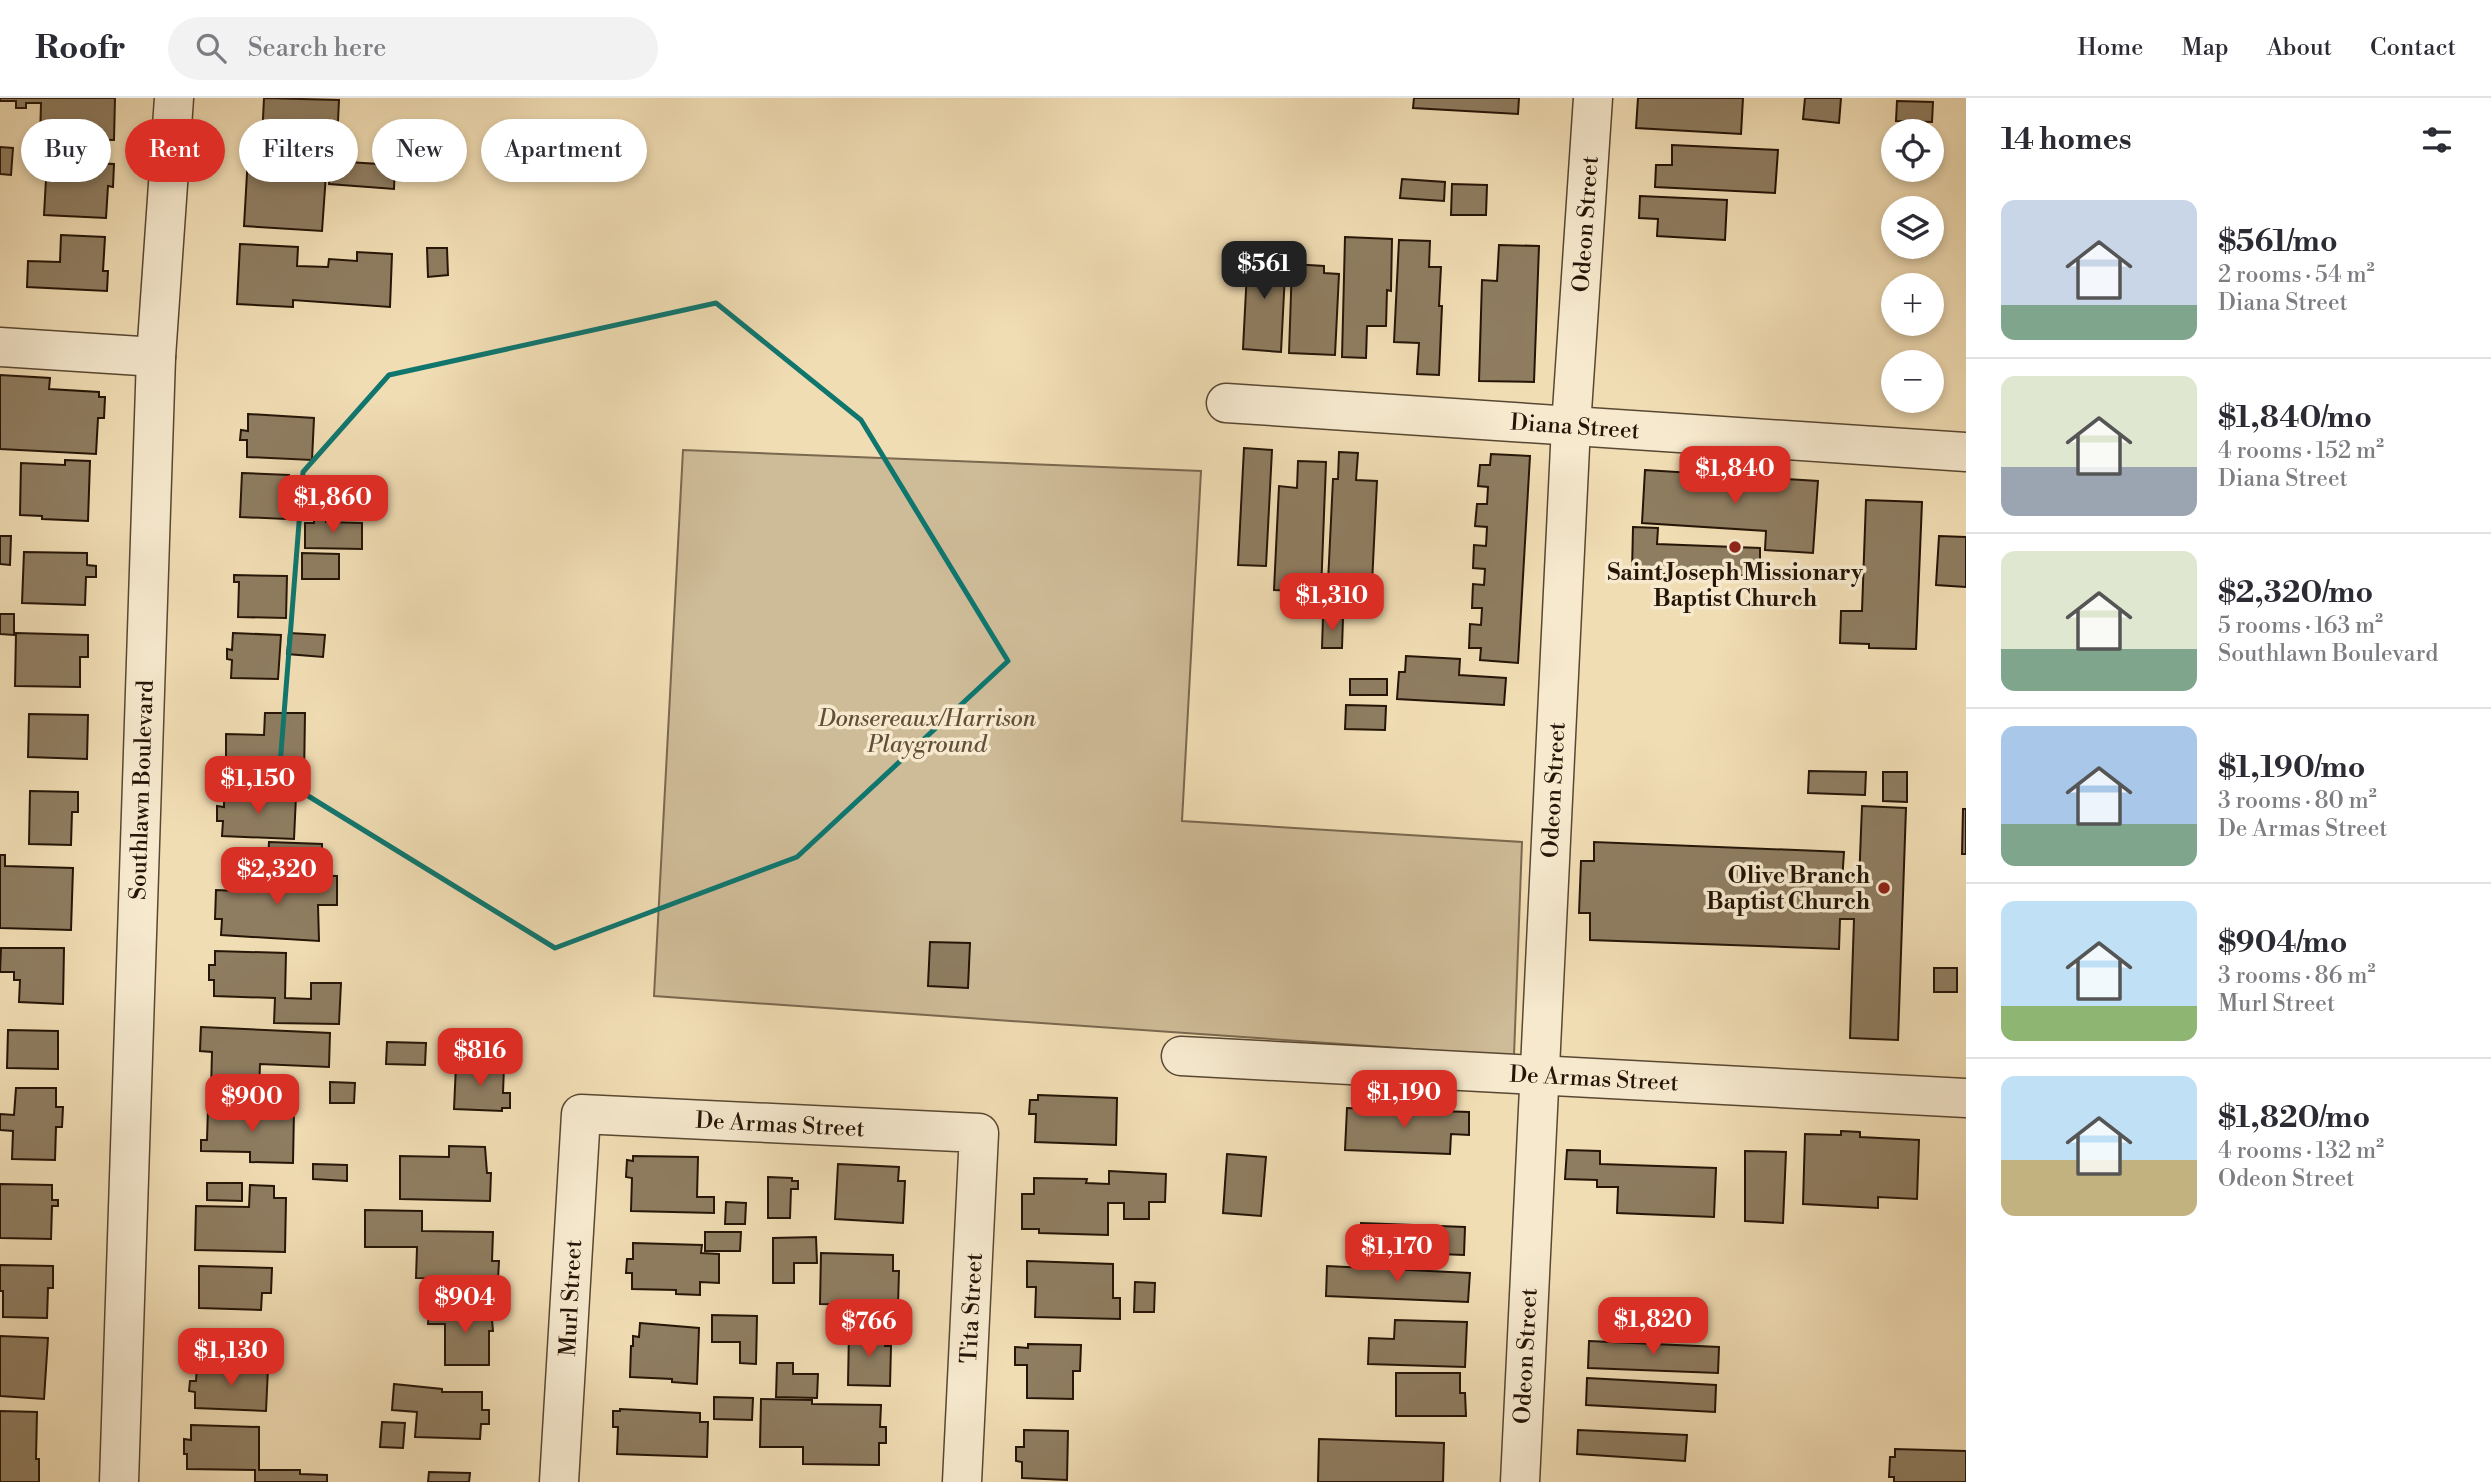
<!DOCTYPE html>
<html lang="en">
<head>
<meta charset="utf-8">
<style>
  body { margin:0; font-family:"Libre Bodoni",serif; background:#f2f2f3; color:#2b2b33; height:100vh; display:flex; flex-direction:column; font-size:26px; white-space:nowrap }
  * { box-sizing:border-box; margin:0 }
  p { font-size:23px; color:#7c7c81 }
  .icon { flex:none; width:38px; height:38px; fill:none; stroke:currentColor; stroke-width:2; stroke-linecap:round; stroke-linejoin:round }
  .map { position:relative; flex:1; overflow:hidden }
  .drawer { display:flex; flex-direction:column; background:#fff; width:525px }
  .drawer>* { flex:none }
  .banner { position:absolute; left:21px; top:21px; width:665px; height:63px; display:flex; gap:14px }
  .fabs { position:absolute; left:1881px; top:21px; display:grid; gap:14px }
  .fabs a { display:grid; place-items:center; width:63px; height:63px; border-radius:50%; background:#fff; box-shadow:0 4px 10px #0003; font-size:35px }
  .price { position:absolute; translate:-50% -60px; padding:0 16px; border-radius:14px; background:#d93025; color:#fff; font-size:23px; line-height:46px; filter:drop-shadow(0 2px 4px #0008) }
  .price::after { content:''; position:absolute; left:50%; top:42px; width:21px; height:16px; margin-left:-10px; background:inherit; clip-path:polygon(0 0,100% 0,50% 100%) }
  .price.selected { background:#222; color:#fff }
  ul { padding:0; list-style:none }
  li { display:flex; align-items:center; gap:21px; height:175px; padding:0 35px }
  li+li { border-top:2px solid #e1e1e2 }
  li span { display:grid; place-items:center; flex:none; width:196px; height:140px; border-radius:14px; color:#555 }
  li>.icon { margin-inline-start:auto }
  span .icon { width:84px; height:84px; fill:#fffc; stroke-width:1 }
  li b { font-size:30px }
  h2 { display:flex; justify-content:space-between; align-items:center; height:84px; padding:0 35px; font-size:30px }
  .chip { padding:0 24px; border-radius:32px; background:#fff; box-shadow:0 4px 10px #0003; font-size:24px; line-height:63px }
  .chip.selected { background:#d93025; color:#fff }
  header { display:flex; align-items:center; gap:42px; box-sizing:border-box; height:98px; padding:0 35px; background:#fff; border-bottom:2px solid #e1e1e2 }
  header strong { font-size:33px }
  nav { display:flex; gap:38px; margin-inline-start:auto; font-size:24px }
  .search { width:490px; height:63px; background:#f2f2f3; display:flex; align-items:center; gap:18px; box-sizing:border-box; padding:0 24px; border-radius:38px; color:#7c7c81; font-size:26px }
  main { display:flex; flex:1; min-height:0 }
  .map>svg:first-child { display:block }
  .green { fill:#cebb97; stroke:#7a684f; stroke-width:2 }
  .building { fill:#8f7d61; stroke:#251507; stroke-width:2 }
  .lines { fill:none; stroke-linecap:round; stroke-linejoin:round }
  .minor-casing { stroke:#584732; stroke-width:41 }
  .tertiary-casing { stroke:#584732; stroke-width:41 }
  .minor { stroke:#f6e9ce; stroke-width:38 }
  .tertiary { stroke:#f6e9ce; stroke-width:38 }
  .marked { fill:none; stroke:#0f766e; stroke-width:5; stroke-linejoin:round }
  .poi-dot { fill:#8f2418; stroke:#f6e9ce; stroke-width:2.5 }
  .labels { text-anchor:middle; stroke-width:7; stroke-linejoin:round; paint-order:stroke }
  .street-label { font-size:23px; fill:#251507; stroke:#f6e9ce }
  .poi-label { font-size:23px; font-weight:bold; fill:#251507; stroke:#f6e9ce }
  .park-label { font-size:23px; font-style:italic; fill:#604f39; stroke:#f6e9ce }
</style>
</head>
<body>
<header>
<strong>Roofr</strong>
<div class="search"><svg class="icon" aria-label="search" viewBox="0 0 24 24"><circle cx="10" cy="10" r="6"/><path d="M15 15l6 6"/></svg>Search here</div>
<nav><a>Home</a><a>Map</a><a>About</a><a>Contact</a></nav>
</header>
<main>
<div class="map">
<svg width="1966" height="1384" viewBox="0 0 1966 1384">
  <rect width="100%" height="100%" fill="#f1ddb4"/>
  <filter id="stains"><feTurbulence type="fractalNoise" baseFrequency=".00286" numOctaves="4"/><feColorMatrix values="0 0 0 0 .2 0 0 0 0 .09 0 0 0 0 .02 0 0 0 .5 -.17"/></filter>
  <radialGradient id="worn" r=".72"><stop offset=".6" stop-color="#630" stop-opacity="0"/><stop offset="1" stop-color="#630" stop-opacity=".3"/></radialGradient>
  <polygon class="green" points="683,352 1201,373 1182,723 1522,744 1514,958 654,898"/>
  <g class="building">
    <polygon points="0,0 115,0 114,42 40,40 41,5 26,5 26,10 16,10 16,3 0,3"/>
    <polygon points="264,0 339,2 337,44 262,40"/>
    <polygon points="1414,0 1519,0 1518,16 1413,10"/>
    <polygon points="1638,0 1743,0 1741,36 1636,30"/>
    <polygon points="1805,0 1841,0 1839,25 1803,21"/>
    <polygon points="1897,3 1933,4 1932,24 1896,23"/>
    <polygon points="1672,47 1778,52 1775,95 1655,89 1656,67 1672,67"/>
    <polygon points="0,49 13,50 11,77 0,76"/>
    <polygon points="248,58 327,62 322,133 244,128"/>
    <polygon points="47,63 114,66 113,89 108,88 106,120 44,117"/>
    <polygon points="331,63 395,67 394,91 329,86"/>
    <polygon points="1402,81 1445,84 1444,103 1400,100"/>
    <polygon points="1452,86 1487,87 1486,117 1451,117"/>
    <polygon points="1640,98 1727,102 1725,142 1657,138 1658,121 1639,120"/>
    <polygon points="61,137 105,139 103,173 108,173 107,193 27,189 28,163 60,164"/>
    <polygon points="1345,139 1392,141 1391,193 1387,192 1386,228 1367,228 1366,260 1342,259"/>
    <polygon points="1399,142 1430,143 1429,169 1441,169 1439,208 1442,208 1439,277 1417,276 1419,245 1394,244"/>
    <polygon points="240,146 298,149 297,168 328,169 329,161 357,163 357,154 392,156 390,209 293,202 293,209 237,206"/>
    <polygon points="1499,147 1539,148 1534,284 1479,283 1482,182 1497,183"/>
    <polygon points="427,150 447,150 448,177 428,179"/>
    <polygon points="1248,153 1286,156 1281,254 1243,251"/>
    <polygon points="1292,166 1324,168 1324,175 1339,176 1335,257 1289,255"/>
    <polygon points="0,277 50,280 49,291 99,294 99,299 105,299 104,320 98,320 96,356 0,351"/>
    <polygon points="248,316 314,320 312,362 247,359 247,342 240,342 241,332 248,333"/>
    <polygon points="1244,350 1272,352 1266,468 1238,467"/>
    <polygon points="1339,354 1358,355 1356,382 1377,383 1371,506 1327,505 1333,381 1338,381"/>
    <polygon points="1491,356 1530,358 1518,565 1480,562 1481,550 1469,550 1470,526 1481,527 1482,510 1472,510 1473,486 1484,487 1485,471 1473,470 1474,447 1486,448 1487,429 1475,428 1477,406 1487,406 1488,389 1478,388 1480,367 1490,367"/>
    <polygon points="65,362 90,363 88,423 42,421 42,418 20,417 21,365 65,367"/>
    <polygon points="1298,363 1326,364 1321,494 1274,492 1279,388 1297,390"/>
    <polygon points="1645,372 1818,383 1813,455 1765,452 1766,433 1642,425"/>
    <polygon points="242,375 289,377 286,421 240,419"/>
    <polygon points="1866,402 1922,404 1916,551 1869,550 1869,546 1840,545 1841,513 1862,513"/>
    <polygon points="314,419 326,419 326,424 362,425 362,451 305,450 305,425 314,425"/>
    <polygon points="1633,429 1658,430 1657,446 1760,450 1760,463 1765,463 1764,478 1632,474"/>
    <polygon points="0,438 11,438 10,467 0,466"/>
    <polygon points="1939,438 1966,439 1966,489 1936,487"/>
    <polygon points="24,454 87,455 87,467 96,468 96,479 86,479 85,507 22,505"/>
    <polygon points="302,455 339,456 339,481 302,481"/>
    <polygon points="234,477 287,478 286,520 238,519 239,484 234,484"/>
    <polygon points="0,516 14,516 14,537 0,536"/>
    <polygon points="1323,519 1343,520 1342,550 1322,550"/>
    <polygon points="16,535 88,537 88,559 80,559 80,589 15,588"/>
    <polygon points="233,535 281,537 278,581 231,580 232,562 227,561 227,551 232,552"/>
    <polygon points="289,535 325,537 323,559 287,556"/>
    <polygon points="1406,558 1460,561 1459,577 1506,580 1504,607 1397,601 1399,574 1405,574"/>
    <rect x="1350" y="581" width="37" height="16"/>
    <polygon points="1346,607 1386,608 1385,632 1345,631"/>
    <polygon points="265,615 305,615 304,681 226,679 226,636 264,637"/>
    <polygon points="29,616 88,617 87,661 28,659"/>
    <polygon points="1809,673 1866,674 1865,697 1808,695"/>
    <polygon points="1883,674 1907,674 1907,704 1883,703"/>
    <polygon points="30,693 78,694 78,714 72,714 71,747 29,746"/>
    <polygon points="224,695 296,698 294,741 222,738 223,723 217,723 217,708 224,709"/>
    <polygon points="1862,708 1906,710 1898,942 1850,940 1854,821 1840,821 1839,851 1590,842 1590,815 1579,815 1581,763 1594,763 1594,744 1844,754 1842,784 1859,785"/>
    <polygon points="1963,711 1966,711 1966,756 1962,756"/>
    <polygon points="269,744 322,746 322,765 268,764"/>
    <polygon points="0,757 5,757 5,768 73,770 71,832 0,830"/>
    <polygon points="263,774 299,775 299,786 303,786 303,777 337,778 337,807 318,807 319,843 221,837 222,821 215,821 216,792 263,794"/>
    <polygon points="930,844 970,845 968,890 928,888"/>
    <polygon points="1,850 64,850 63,906 19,904 20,882 14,882 14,874 0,874"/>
    <polygon points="215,853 286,855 285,900 311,901 311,885 341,885 339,926 274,925 275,900 214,898 214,882 209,882 209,867 215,867"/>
    <rect x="1934" y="870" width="23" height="24"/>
    <polygon points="201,929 330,935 329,969 260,966 259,994 211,992 212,954 200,953"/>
    <polygon points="8,932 58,933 58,971 7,970"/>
    <polygon points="387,944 426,945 425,967 386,966"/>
    <polygon points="456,967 504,968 503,995 510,995 510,1010 502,1010 502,1013 454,1011"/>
    <polygon points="330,984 355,985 354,1005 330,1005"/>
    <polygon points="16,990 56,990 56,1009 63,1009 62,1029 56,1029 55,1062 12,1061 13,1033 0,1032 0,1016 14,1017"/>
    <polygon points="1038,997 1117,1000 1116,1047 1035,1044 1036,1016 1029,1016 1030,1002 1038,1002"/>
    <polygon points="208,1010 294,1012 293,1065 250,1064 250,1054 201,1053 201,1042 207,1042"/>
    <polygon points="1347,1010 1469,1014 1469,1037 1451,1036 1450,1056 1345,1052"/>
    <polygon points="1841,1033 1860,1034 1860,1039 1919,1042 1917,1101 1878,1099 1878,1110 1803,1106 1805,1036 1841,1037"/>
    <polygon points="449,1048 485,1049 487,1075 491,1075 490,1103 400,1101 400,1058 449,1059"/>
    <polygon points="1567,1052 1600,1053 1600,1066 1716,1070 1714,1119 1617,1115 1618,1089 1597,1089 1597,1082 1565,1081"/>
    <polygon points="1745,1053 1786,1054 1783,1125 1745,1123"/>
    <polygon points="1227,1056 1266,1059 1261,1118 1223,1115"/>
    <polygon points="633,1058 698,1059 697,1099 714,1099 714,1115 631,1113 632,1080 626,1079 627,1062 633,1063"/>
    <polygon points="313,1066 347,1067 347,1083 313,1081"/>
    <polygon points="838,1066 899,1069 898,1083 905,1083 903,1125 835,1121"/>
    <polygon points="1109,1073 1166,1076 1165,1104 1149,1104 1149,1121 1124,1121 1124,1105 1108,1105 1108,1137 1039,1135 1039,1131 1022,1131 1022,1096 1034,1096 1034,1080 1087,1081 1086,1085 1109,1086"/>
    <polygon points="768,1079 792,1080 792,1083 798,1083 798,1091 791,1091 790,1120 768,1120"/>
    <polygon points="207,1085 242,1085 242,1103 207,1102"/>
    <polygon points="0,1086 52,1087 52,1102 58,1102 58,1108 52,1108 51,1141 0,1140"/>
    <polygon points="250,1087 274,1088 274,1100 286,1100 285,1154 195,1152 196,1108 249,1109"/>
    <polygon points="726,1104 746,1105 745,1126 725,1126"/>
    <polygon points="365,1112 422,1113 422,1133 493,1134 492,1163 499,1163 498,1181 416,1180 417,1149 365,1149"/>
    <polygon points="1361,1125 1465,1129 1464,1157 1360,1153"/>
    <polygon points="705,1134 741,1134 740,1153 705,1153"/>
    <polygon points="816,1139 817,1165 794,1165 794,1185 773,1185 773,1140"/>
    <polygon points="633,1145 702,1147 701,1155 719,1156 719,1185 700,1184 700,1197 676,1196 676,1192 632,1191 632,1175 626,1175 627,1161 633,1161"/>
    <polygon points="821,1155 893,1157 893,1173 899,1173 898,1208 820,1206"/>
    <polygon points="1027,1163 1113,1166 1113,1200 1120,1200 1120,1221 1035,1219 1036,1189 1027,1189"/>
    <polygon points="0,1167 53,1168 53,1190 48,1190 47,1220 3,1219 3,1193 0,1193"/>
    <polygon points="199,1168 272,1170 271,1195 262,1195 261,1212 199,1210"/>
    <polygon points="1327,1168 1470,1175 1468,1204 1326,1198"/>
    <polygon points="1135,1184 1155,1185 1154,1214 1134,1214"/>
    <polygon points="446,1210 491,1210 493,1233 489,1233 489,1267 445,1267 445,1226 428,1226 429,1212 445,1212"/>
    <polygon points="712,1217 757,1218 756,1266 740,1265 740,1244 712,1244"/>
    <polygon points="1395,1222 1467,1224 1465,1269 1368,1266 1369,1240 1394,1241"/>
    <polygon points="640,1225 699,1230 697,1286 672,1284 672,1281 630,1279 631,1248 633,1248 633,1238 639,1239"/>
    <polygon points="849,1232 885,1233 885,1248 891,1248 890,1288 848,1287"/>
    <polygon points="0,1238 48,1240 44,1301 0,1298"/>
    <polygon points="1589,1243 1719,1249 1718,1275 1588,1270"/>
    <polygon points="1028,1246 1081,1247 1080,1273 1073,1273 1073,1301 1027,1300 1027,1267 1015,1267 1015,1249 1028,1250"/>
    <polygon points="777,1265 793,1265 793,1276 818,1276 817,1300 776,1299"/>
    <polygon points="197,1267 268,1270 266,1313 195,1310 195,1294 189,1293 190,1283 196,1283"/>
    <polygon points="1396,1275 1460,1275 1460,1295 1465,1295 1466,1318 1396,1318"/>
    <polygon points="1587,1280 1716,1287 1715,1314 1586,1307"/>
    <polygon points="394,1286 442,1291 442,1294 482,1294 482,1312 489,1312 489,1326 481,1326 480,1341 415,1339 417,1314 392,1312"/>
    <polygon points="714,1299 753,1300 752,1322 714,1321"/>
    <polygon points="761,1301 812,1302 812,1306 881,1307 880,1329 886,1329 886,1345 879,1345 879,1367 803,1366 803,1349 760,1349"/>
    <polygon points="620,1311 700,1315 700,1324 708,1324 707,1359 617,1356 618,1329 613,1329 613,1313 620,1313"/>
    <polygon points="0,1313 37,1314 36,1361 39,1361 39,1384 0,1384"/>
    <polygon points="382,1324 405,1325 403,1350 380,1349"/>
    <polygon points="191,1327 259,1329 259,1372 300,1372 300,1376 327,1377 327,1384 255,1384 255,1372 187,1371 187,1356 184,1356 184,1341 191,1342"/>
    <polygon points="1024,1332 1068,1333 1067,1382 1022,1380 1022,1364 1016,1363 1016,1349 1024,1349"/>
    <polygon points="1578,1332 1687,1337 1685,1363 1577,1356"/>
    <polygon points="1319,1341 1444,1345 1443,1384 1318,1384"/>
    <polygon points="1895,1351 1966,1353 1966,1384 1894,1384 1894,1379 1889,1379 1890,1359 1895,1359"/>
    <polygon points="429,1374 470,1375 469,1384 428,1384"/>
  </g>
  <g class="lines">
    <defs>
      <g id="minor">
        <polyline points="0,249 156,259"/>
        <polyline points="1226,305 1966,354"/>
        <polyline points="1181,958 1966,1000"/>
        <polyline points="119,1384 156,259 174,0"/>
        <polyline points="559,1384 581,1016 979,1035 962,1384"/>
      </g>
      <polyline id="tertiary" points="1520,1384 1571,328 1593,0"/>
    </defs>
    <use href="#minor" class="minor-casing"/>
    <use href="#tertiary" class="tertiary-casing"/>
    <use href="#minor" class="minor"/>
    <use href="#tertiary" class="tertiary"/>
  </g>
  <path class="marked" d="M716,205L861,322L1008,563L797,759L555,850L279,680L303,374L389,277Z"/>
  <g class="poi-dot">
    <circle cx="1735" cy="449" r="7"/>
    <circle cx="1884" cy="790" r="7"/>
  </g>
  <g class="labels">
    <g class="street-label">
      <text transform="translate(1585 126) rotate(-86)" y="8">Odeon Street</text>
      <text transform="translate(1575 328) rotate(4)" y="8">Diana Street</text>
      <text transform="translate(141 692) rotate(-88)" y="8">Southlawn Boulevard</text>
      <text transform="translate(1553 692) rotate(-87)" y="8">Odeon Street</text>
      <text transform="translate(1594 980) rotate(3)" y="8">De Armas Street</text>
      <text transform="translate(780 1026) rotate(3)" y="8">De Armas Street</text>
      <text transform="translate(570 1200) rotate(-87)" y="8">Murl Street</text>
      <text transform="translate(971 1210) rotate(-87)" y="8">Tita Street</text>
      <text transform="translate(1525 1258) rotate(-87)" y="8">Odeon Street</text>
    </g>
    <g class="poi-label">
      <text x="1735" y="482">Saint Joseph Missionary<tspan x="1735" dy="26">Baptist Church</tspan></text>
      <text x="1870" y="785" text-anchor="end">Olive Branch<tspan x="1870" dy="26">Baptist Church</tspan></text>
    </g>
    <g class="park-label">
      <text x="927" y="628">Donsereaux/Harrison<tspan x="927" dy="26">Playground</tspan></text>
    </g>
  </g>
  <rect width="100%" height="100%" filter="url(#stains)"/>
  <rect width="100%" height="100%" fill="url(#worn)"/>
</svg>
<div class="fabs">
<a><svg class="icon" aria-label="locate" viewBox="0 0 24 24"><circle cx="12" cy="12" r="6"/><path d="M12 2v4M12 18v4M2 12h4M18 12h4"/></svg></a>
<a><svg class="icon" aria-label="layers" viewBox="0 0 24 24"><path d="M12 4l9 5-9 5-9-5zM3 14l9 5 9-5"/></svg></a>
<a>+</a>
<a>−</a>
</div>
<b class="price selected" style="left:1264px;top:203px">$561</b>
<b class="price" style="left:1735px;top:408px">$1,840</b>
<b class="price" style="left:333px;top:437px">$1,860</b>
<b class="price" style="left:1332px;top:535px">$1,310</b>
<b class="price" style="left:258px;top:718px">$1,150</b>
<b class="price" style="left:277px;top:809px">$2,320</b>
<b class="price" style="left:480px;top:990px">$816</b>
<b class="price" style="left:1404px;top:1032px">$1,190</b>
<b class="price" style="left:252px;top:1036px">$900</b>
<b class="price" style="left:1397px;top:1186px">$1,170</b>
<b class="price" style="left:465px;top:1237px">$904</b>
<b class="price" style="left:1653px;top:1259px">$1,820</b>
<b class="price" style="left:869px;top:1261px">$766</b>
<b class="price" style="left:231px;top:1290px">$1,130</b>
<div class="banner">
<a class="chip">Buy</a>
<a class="chip selected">Rent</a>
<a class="chip">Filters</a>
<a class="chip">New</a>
<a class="chip">Apartment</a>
</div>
</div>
<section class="drawer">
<h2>14 homes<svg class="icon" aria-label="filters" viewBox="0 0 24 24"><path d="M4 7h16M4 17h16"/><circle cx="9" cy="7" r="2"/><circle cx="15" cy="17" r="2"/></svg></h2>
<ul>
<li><span style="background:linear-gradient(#c9d6e8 75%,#7fa58c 0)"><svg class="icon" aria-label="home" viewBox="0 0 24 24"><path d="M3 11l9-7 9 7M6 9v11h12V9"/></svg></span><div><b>$561/mo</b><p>2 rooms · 54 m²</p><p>Diana Street</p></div></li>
<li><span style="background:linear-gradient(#dfe7d0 65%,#9aa5b1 0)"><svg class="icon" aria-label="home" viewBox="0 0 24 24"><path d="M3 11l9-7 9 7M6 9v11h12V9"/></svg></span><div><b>$1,840/mo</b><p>4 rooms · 152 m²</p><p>Diana Street</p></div></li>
<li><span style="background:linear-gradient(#dfe7d0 70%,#7fa58c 0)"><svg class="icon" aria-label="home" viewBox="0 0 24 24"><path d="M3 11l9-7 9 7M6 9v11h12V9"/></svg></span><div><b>$2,320/mo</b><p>5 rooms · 163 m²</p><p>Southlawn Boulevard</p></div></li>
<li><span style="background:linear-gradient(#a9c7e8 70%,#7fa58c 0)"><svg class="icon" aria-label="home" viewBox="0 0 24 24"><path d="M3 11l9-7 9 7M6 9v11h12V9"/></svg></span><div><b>$1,190/mo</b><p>3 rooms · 80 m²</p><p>De Armas Street</p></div></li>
<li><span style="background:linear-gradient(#bfe0f5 75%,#8fb573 0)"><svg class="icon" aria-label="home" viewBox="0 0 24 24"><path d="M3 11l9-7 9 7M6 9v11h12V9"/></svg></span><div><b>$904/mo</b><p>3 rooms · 86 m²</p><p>Murl Street</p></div></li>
<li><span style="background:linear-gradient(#bfe0f5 60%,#c2b280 0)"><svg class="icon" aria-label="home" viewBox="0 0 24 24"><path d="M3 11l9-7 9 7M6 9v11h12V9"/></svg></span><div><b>$1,820/mo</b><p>4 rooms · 132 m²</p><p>Odeon Street</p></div></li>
</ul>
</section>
</main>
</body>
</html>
